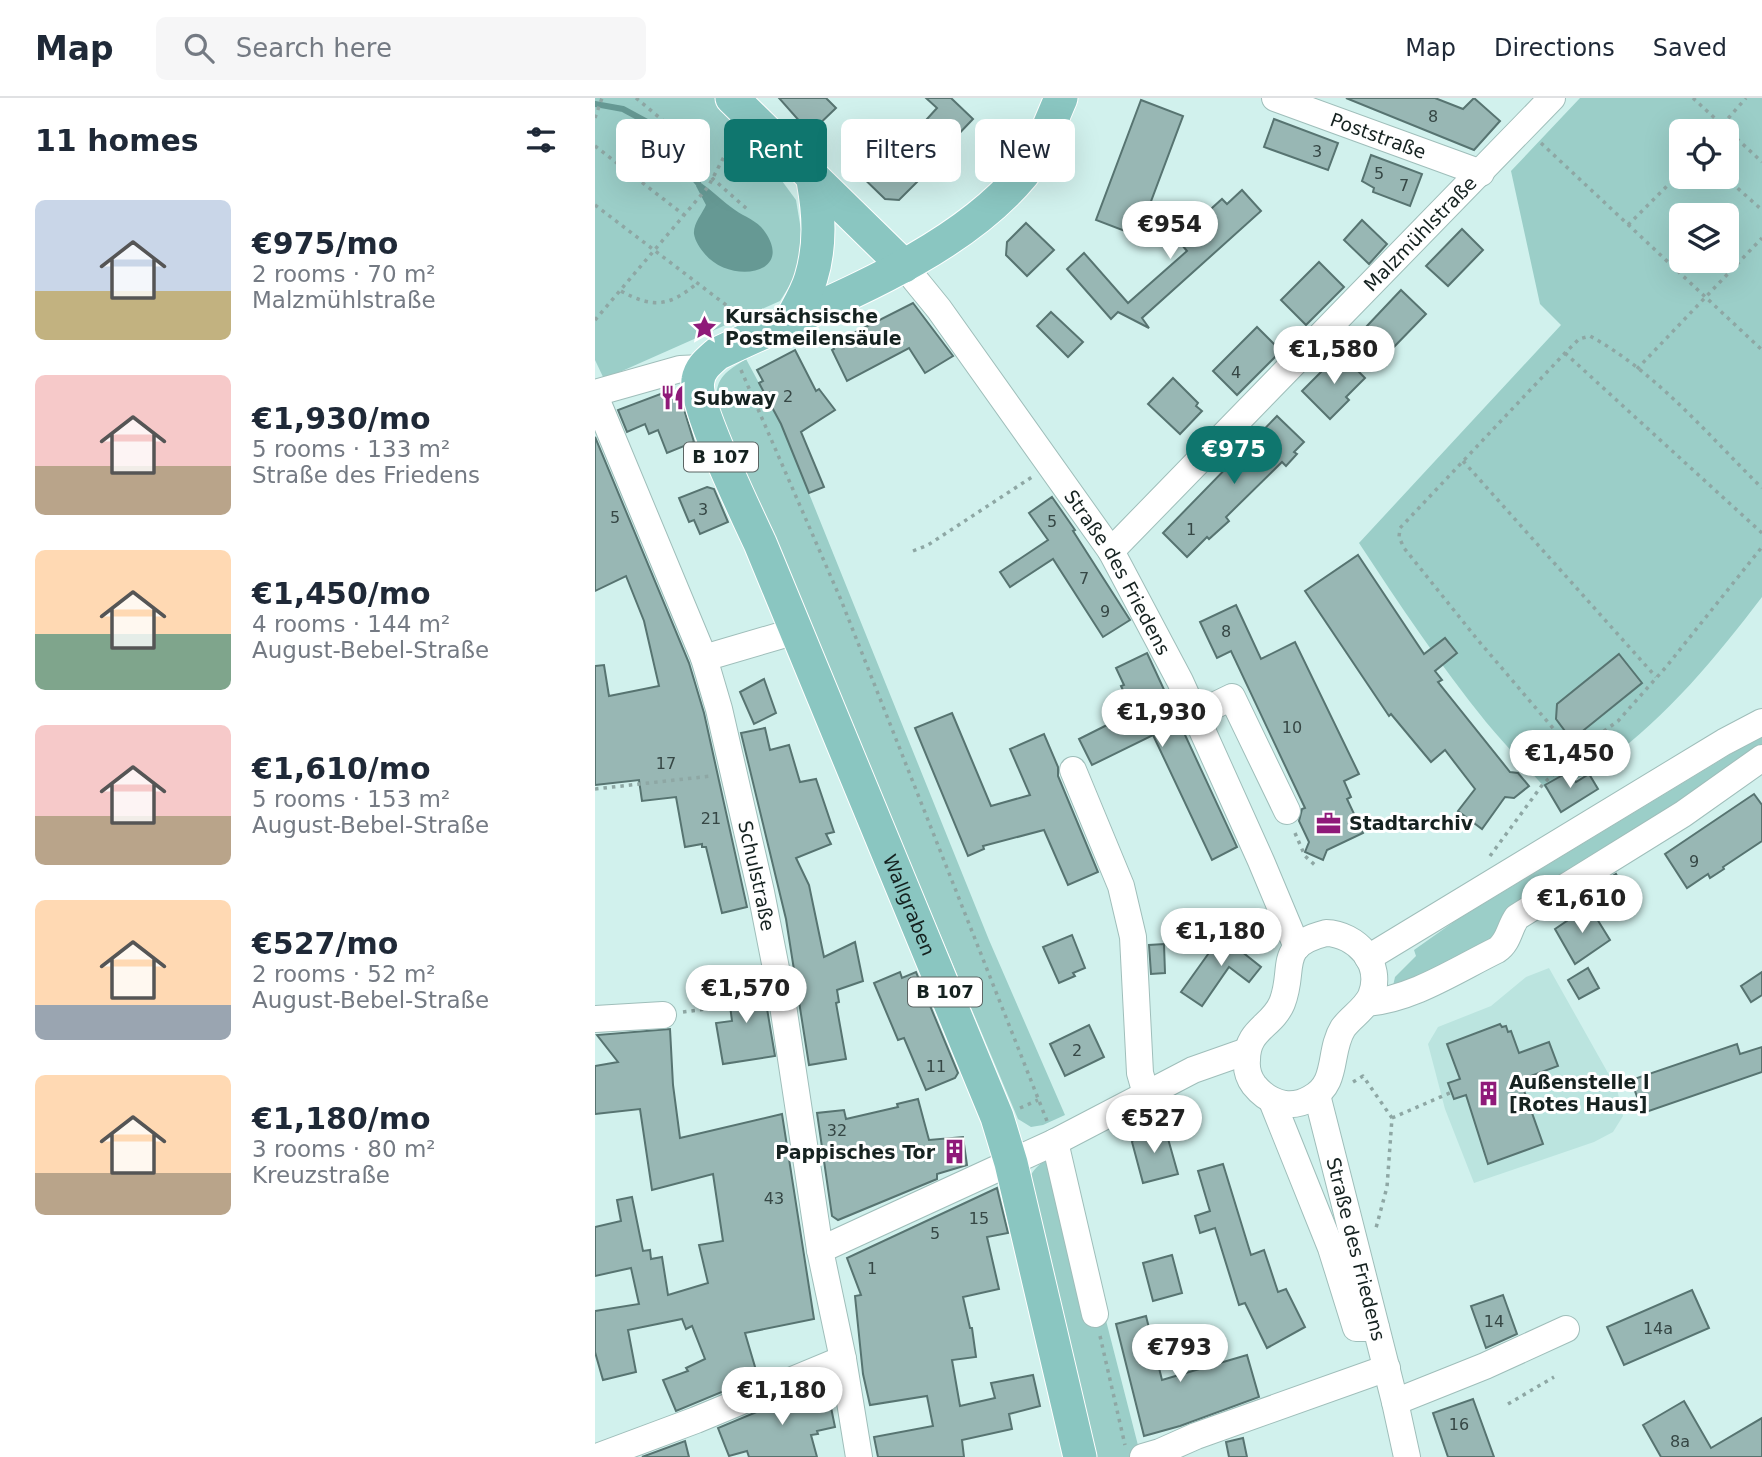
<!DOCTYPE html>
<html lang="en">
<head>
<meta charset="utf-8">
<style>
  body { margin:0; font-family:"DejaVu Sans",sans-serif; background:#f6f6f7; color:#1f2937; height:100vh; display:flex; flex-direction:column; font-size:26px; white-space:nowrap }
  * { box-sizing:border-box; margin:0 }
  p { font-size:23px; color:#747a83 }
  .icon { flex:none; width:38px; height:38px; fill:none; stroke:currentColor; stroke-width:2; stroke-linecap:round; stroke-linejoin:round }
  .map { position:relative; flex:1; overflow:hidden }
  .details { display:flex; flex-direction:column; background:#fff; width:595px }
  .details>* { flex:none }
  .guide { position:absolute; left:21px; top:21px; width:665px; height:63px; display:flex; gap:14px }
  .controls { position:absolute; left:1074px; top:21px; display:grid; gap:14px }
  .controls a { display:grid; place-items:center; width:70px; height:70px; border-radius:10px; background:#fff; box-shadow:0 7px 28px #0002; font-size:35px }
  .price { position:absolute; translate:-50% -60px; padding:0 16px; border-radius:24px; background:#fff; color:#222; font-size:23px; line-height:46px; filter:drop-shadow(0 2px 4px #0008) }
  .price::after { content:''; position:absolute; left:50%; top:42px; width:21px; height:16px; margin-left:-10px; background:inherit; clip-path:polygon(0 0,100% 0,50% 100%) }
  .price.on { background:#0f766e; color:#fff }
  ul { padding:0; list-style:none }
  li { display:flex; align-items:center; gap:21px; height:175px; padding:0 35px }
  li span { display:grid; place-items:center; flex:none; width:196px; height:140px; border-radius:10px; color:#555 }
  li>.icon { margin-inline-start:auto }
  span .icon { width:84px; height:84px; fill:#fffc; stroke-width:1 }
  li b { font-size:30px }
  h2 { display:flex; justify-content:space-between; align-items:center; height:84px; padding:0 35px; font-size:30px }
  .pill { padding:0 24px; border-radius:10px; background:#fff; box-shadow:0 7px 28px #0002; font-size:24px; line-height:63px }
  .pill.on { background:#0f766e; color:#fff }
  header { display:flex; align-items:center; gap:42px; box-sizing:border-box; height:98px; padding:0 35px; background:#fff; border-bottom:2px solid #e0e1e3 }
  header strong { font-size:33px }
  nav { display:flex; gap:38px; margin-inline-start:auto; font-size:24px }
  .search { width:490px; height:63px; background:#f6f6f7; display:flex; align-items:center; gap:18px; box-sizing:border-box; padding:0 24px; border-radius:10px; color:#747a83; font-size:26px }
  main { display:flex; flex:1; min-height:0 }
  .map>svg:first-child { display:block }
  .built { fill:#bbe4df }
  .green { fill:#9bcec8; fill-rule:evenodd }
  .water { fill:#669994 }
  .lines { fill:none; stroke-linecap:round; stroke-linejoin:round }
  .stream { stroke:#669994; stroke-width:6 }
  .building { fill:#98b7b4; stroke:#577471; stroke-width:2 }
  .minor-casing { stroke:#9fbeba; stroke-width:28 }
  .major-casing { stroke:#fff; stroke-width:35 }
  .path { stroke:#8ea7a4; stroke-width:3.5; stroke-dasharray:3.5 5; stroke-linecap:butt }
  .minor { stroke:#fff; stroke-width:26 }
  .major { stroke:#8ac6c1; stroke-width:33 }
  .labels { text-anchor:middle; stroke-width:6; stroke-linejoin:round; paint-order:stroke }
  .number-label { font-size:16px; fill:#364745 }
  .shield { fill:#fff; stroke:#5b6463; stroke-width:2 }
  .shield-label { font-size:18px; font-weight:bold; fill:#152220 }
  .street-label { font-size:19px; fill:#152220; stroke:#fff }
  .poi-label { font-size:19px; font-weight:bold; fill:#152220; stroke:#fff; text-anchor:start }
</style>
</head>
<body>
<header>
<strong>Map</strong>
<div class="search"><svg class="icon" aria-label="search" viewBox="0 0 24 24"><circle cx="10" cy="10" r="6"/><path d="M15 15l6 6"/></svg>Search here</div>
<nav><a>Map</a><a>Directions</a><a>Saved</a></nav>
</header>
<main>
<section class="details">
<h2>11 homes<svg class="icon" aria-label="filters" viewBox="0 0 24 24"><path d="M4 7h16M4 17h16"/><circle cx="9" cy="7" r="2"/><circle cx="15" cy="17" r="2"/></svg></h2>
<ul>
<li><span style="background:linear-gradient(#c9d6e8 65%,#c2b280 0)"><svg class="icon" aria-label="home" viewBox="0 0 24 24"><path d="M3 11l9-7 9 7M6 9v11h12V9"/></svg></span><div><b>€975/mo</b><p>2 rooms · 70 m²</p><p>Malzmühlstraße</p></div></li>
<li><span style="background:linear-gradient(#f6c9c9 65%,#b9a48a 0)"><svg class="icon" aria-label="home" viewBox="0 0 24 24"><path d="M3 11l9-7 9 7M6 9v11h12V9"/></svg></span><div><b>€1,930/mo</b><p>5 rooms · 133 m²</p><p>Straße des Friedens</p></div></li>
<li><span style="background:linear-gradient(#ffd9b3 60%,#7fa58c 0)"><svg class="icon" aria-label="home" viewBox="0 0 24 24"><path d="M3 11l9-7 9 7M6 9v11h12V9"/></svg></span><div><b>€1,450/mo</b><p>4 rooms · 144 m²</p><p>August-Bebel-Straße</p></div></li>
<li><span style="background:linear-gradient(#f6c9c9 65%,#b9a48a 0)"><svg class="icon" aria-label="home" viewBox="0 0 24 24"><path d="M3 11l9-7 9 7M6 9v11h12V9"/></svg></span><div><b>€1,610/mo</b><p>5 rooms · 153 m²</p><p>August-Bebel-Straße</p></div></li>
<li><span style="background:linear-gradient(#ffd9b3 75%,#9aa5b1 0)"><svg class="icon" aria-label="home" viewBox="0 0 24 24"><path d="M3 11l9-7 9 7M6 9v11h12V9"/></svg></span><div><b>€527/mo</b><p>2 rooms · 52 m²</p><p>August-Bebel-Straße</p></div></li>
<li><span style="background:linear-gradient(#ffd9b3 70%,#b9a48a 0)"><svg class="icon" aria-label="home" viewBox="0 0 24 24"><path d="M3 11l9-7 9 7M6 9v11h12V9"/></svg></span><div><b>€1,180/mo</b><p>3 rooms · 80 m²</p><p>Kreuzstraße</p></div></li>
</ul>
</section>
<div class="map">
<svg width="1167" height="1359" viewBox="0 0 1167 1359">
  <rect width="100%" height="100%" fill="#d1f1ed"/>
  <polygon class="built" points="954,870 1022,991 1028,1018 1018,1034 999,1044 879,1085 850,1011 833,946 843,929 896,908 931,879"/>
  <g class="green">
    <polygon points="0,0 123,0 134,11 201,102 211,162 185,203 9,281 0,262"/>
    <path d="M985,0H1167V499C1122,558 1072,619 1011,663C994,676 973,685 955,695C934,672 911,648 891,624C845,567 804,506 764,445L966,227L945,206L916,73ZM1087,33H1132V79H1087ZM1087,117H1132V163H1087Z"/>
    <path d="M151,261L186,326L394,842L470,1017L448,1027L436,1029L423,1021L121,304C121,278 131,274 151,261Z"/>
    <polygon points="1167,637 1167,650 902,844 798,888 800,879 821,858 819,852 860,823"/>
    <path d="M474,1049L506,1203L546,1359H497L433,1085C438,1065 457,1059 474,1049Z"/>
  </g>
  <path class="water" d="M103,85H106C118,93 128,104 140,112C150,119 163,123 170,134C200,177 134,187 109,155C105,150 100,143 99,136C98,126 107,116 111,107L101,88Z"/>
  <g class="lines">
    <polyline class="stream" points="0,6 28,11 52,24 103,85"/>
  </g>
  <g class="building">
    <polygon points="184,0 231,0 241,10 215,35"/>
    <polygon points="331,0 356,0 378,21 356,44 332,21 342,10"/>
    <polygon points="751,0 840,0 868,11 879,0 905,23 879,52"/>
    <polygon points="546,2 588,18 543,138 501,122"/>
    <polygon points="679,21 743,45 733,72 669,49"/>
    <polygon points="285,42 303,59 309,54 331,75 304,102 290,101 258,70"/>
    <polygon points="776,57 827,76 815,108 778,94 779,90 767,83"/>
    <polygon points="647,92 666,113 547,220 554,230 523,214 516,221 472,171 489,155 533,205 592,153 587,147 602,133 597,128 627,101 632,106"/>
    <polygon points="767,122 792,146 774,166 749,142"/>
    <polygon points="431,125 459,152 432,178 411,157 412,144"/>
    <polygon points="867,131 888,152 853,188 831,168"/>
    <polygon points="724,164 749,189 711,227 686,202"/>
    <polygon points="806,192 831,216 795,253 771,229"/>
    <polygon points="318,205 358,258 330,275 314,250 252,283 237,252 239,251 237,246"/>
    <polygon points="456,214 488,244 473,259 442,228"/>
    <polygon points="662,229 686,253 642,297 618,273"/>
    <polygon points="200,252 221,293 224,291 240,312 206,334 229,389 214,395 186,326 164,285 168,283 162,272"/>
    <polygon points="745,255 770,280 751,299 754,302 735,321 707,293"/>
    <polygon points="578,280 603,305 601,308 607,313 585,336 553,306"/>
    <polygon points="76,292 84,295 99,344 72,355 63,332 54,336 50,326 32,334 23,312"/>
    <polygon points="682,318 709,344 699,354 702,356 691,368 687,364 631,419 634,423 614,441 612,439 592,459 568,435"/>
    <polygon points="0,339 94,565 109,615 152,809 127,815 111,749 107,749 107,746 90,749 81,699 47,703 44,682 0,687 0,568 9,567 14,598 64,588 49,523 31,478 0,493"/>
    <polygon points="112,389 119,391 133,424 105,436 99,422 94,424 84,400"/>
    <polygon points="457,399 480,432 478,433 535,522 508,539 458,461 415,489 405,474 453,442 434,415"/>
    <polygon points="763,457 829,556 850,540 862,555 840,573 847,582 843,584 915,674 923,675 934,688 919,700 910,699 887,731 863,713 880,691 850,652 836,664 796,616 794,618 710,493"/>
    <polygon points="641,507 666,561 700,544 764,676 749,683 756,699 752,701 768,735 732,752 728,762 710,754 714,744 704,723 707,711 710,710 636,553 622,560 605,524"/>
    <polygon points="552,555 642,749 617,762 558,637 497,667 484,641 538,614 526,588 529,587 521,570"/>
    <polygon points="1024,556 1047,585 984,636 970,633 961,621 962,606"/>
    <polygon points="169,581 181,615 159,626 145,594"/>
    <polygon points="357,615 396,708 435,697 415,651 449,636 463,669 463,678 503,774 473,787 449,732 388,748 389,751 373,758 320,630"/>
    <polygon points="170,630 175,652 194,647 205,684 221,681 239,734 231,736 236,746 201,760 214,787 229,859 260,844 268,883 242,892 244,904 241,905 251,961 214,967 191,821 146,635"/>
    <polygon points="975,673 981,684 994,676 1003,691 966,714 950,687"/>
    <polygon points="1159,696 1167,707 1167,743 1128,769 1129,771 1115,780 1113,776 1092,790 1070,756"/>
    <polygon points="1021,776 1032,794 1012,807 1000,789"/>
    <polygon points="994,808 1015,842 980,866 960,831"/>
    <polygon points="636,831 653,843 646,853 666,869 654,884 634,869 607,908 586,894 616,852 619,854"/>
    <polygon points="477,837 490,870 478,875 480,878 464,885 448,849"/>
    <polygon points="569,846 570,875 556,876 554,847"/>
    <polygon points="993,870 1004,890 984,901 973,882"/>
    <polygon points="305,874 307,880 321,874 363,975 360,980 331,992 309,940 303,942 279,885"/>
    <polygon points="1167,874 1167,897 1156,904 1146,888"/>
    <polygon points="167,881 180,958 128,966 121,925 137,923 133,892 142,891 141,885"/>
    <polygon points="905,926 907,929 911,928 913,934 916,933 924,955 954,944 963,968 933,979 934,981 926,984 948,1046 893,1066 871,997 859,1001 853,985 865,981 852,946"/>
    <polygon points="494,927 509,959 470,978 455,946"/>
    <polygon points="75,931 78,987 85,1040 187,1016 219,1221 150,1235 163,1279 81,1313 68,1282 93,1273 91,1270 110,1261 97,1228 91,1231 87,1221 33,1232 41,1274 8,1282 0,1254 0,1213 44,1206 36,1170 0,1178 0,1129 26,1123 22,1102 37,1099 48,1153 55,1152 56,1161 67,1159 73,1197 113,1185 104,1147 128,1143 118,1076 57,1092 45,1011 0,1016 0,968 23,964 2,937"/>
    <polygon points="1142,946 1145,956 1167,949 1167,974 1048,1015 1036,982"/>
    <polygon points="323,1001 334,1042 368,1039 372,1067 342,1076 342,1081 243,1122 237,1118 222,1015 249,1012 251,1021 303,1009 302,1006"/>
    <polygon points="570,1030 583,1076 548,1085 537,1044 542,1035"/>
    <polygon points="628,1066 656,1157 669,1152 683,1194 691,1191 710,1229 672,1250 650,1205 644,1207 620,1130 605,1135 600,1118 615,1113 603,1073"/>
    <polygon points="402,1090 413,1135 392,1139 404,1191 368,1199 375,1230 377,1230 381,1259 357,1262 365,1308 400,1300 396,1285 438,1277 445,1308 414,1316 417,1331 367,1342 369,1359 283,1359 279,1339 338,1328 332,1298 275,1307 268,1276 260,1198 266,1197 252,1160"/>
    <polygon points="577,1157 587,1195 558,1203 548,1165"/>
    <polygon points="1097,1192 1114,1230 1029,1267 1012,1229"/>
    <polygon points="908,1197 922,1236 891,1250 876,1208"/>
    <polygon points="551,1218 567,1282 652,1257 664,1299 585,1328 549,1338 521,1226"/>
    <polygon points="231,1285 240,1329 222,1333 223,1336 216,1337 222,1359 154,1359 152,1353 134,1358 123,1330"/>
    <polygon points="878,1301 899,1359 853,1359 838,1315"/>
    <polygon points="1089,1303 1116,1350 1167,1320 1167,1359 1066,1359 1048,1327"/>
    <polygon points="648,1340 652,1359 634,1359 631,1344"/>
    <polygon points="90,1343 94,1359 47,1359"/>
  </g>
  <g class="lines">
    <defs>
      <g id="minor">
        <path id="s1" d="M680,0L886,75"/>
        <path id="s2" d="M309,168L344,211L516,453L585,583L666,763L702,849"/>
        <polyline points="0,295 85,271 107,270"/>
        <path id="s3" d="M0,298L109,560L124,611L166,794L187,901L225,1152L248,1261L264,1359"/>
        <path id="s4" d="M516,453L957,0"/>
        <polyline points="109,560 201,533"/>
        <polyline points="600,617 637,599 692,713"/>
        <polyline points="478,672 526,788 538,839 545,975 551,996"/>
        <path d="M731,835C761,836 789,865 776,898C770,911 756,919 748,930C733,954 744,985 716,1000C708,1005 699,1007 690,1006C677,1004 667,997 659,987C653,979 651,972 652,962C652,931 677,929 687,905C701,870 680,848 731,835Z"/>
        <polyline points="773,860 1129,644 1167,624"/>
        <path d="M772,905C818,901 861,872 902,852C914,844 914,830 922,819L1088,716L1167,660"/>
        <polyline points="0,921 68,917"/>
        <path id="s5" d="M722,997L800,1304L812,1359"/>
        <polyline points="677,1003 736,1150 761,1230 781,1230"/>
        <polyline points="460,1044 500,1216"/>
        <polyline points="225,1152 460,1044 598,972 652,953"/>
        <polyline points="800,1304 890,1268 971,1231"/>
        <polyline points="2,1359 101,1322 248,1261"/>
        <polyline points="548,1359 565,1354 601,1338 792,1270"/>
      </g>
      <g id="major">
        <polyline points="137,0 309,168"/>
        <path id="s6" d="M466,0C455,25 445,54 428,76C357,162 220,208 122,256C113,264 105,270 103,282C98,305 152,417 165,445L402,1019L416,1065L485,1359"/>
        <path d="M197,220C204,207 212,194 216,180C226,147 224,115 218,82"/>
      </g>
    </defs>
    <use href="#minor" class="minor-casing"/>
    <use href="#major" class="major-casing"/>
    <g class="path">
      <polyline points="41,0 77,30 118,81 152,111"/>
      <polyline points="1098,0 1167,64"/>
      <polyline points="0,20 7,0"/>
      <polyline points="1122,33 1151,0"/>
      <polyline points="946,45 1167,252"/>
      <polyline points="0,48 89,117"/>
      <polyline points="1130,79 1167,112"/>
      <polyline points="0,107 135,210 139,218"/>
      <polyline points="1033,127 1087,73"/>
      <path d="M26,193C57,210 74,209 101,186"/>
      <polyline points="0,222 113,89 140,38"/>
      <polyline points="970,255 1167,435"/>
      <polyline points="1042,271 1167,140"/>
      <polyline points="146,272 246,502 452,1023"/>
      <polyline points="868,363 1061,579"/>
      <polyline points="318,453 333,447 437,379"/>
      <path d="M980,656L882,541L809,450L804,439L805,430L970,255L984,241L995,238C1061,274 1114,338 1167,390"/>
      <polyline points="0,691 116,678"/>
      <polyline points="700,735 710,758 722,769"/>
      <polyline points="895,758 948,686 991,646 1023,623 1071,569 1167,449"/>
      <polyline points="88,914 164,904"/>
      <polyline points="758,984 768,978 797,1020 792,1089 781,1130"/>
      <polyline points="425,1010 443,1002"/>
      <polyline points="797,1020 857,994"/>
      <polyline points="505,1238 530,1347"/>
      <polyline points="913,1306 959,1279"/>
    </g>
    <use href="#minor" class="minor"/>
    <use href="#major" class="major"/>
  </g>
  <defs>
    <symbol id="sight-bare" viewBox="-9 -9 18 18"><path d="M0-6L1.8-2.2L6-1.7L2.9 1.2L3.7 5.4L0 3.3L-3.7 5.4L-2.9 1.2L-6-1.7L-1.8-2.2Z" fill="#8f1a79" stroke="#fff" stroke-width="2.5" paint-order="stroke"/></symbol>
    <symbol id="restaurant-bare" viewBox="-9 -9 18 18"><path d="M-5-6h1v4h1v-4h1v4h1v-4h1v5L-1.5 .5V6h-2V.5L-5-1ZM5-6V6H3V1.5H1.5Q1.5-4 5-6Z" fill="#8f1a79" stroke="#fff" stroke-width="2.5" paint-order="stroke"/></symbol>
    <symbol id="office-bare" viewBox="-9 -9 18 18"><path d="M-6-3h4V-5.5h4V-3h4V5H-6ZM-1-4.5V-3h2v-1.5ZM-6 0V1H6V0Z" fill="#8f1a79" stroke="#fff" stroke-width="2.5" paint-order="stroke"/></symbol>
    <symbol id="building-bare" viewBox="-9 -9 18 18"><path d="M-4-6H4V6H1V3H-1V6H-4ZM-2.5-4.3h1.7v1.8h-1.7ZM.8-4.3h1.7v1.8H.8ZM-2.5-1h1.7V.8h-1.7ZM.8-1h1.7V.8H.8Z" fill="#8f1a79" stroke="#fff" stroke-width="2.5" paint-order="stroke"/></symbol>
  </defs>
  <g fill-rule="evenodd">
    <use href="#sight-bare" x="92" y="212" width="35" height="35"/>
    <use href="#restaurant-bare" x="60" y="282" width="35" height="35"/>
    <use href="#office-bare" x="716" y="708" width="35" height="35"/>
    <use href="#building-bare" x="876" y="978" width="35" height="35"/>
    <use href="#building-bare" x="342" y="1036" width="35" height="35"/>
  </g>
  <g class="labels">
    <g class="number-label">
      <text x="838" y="24">8</text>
      <text x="722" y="59">3</text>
      <text x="784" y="81">5</text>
      <text x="809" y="93">7</text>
      <text x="641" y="280">4</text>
      <text x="193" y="304">2</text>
      <text x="108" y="417">3</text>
      <text x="20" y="425">5</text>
      <text x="457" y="429">5</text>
      <text x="596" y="437">1</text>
      <text x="489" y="486">7</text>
      <text x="510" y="519">9</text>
      <text x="631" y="539">8</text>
      <text x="697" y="635">10</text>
      <text x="71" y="671">17</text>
      <text x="116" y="726">21</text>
      <text x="1099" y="769">9</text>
      <text x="482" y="958">2</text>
      <text x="341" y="974">11</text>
      <text x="242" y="1038">32</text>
      <text x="179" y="1106">43</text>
      <text x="384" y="1126">15</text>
      <text x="340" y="1141">5</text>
      <text x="277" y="1176">1</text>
      <text x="899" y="1229">14</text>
      <text x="1063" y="1236">14a</text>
      <text x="864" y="1332">16</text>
      <text x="1085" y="1349">8a</text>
    </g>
    <g class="shield">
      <rect x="89" y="344.5" width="74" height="29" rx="5"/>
      <rect x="313" y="879.5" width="74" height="29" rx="5"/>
    </g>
    <g class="shield-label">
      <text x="126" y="365">B 107</text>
      <text x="350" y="900">B 107</text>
    </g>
    <g class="street-label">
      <text dy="7" stroke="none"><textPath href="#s1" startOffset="110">Poststraße</textPath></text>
      <text dy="7" stroke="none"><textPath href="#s4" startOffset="443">Malzmühlstraße</textPath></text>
      <text dy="7" stroke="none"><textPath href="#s2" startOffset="374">Straße des Friedens</textPath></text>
      <text dy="7" stroke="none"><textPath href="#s3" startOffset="508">Schulstraße</textPath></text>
      <text dy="7" stroke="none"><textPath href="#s6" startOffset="1043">Wallgraben</textPath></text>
      <text dy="7" stroke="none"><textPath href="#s5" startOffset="159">Straße des Friedens</textPath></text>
    </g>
    <g class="poi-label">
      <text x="130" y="225">Kursächsische<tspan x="130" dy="22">Postmeilensäule</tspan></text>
      <text x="98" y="307">Subway</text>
      <text x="754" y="732">Stadtarchiv</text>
      <text x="914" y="991">Außenstelle l<tspan x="914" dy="22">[Rotes Haus]</tspan></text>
      <text x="340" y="1061" text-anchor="end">Pappisches Tor</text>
    </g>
  </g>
</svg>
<div class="controls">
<a><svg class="icon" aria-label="locate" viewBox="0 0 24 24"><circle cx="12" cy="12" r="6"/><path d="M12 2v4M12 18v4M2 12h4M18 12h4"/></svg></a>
<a><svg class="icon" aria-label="layers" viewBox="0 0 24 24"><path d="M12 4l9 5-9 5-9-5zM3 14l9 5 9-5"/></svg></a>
</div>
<b class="price" style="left:575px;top:163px">€954</b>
<b class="price" style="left:739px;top:288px">€1,580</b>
<b class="price on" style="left:639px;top:388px">€975</b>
<b class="price" style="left:567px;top:651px">€1,930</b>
<b class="price" style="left:975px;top:692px">€1,450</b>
<b class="price" style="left:987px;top:837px">€1,610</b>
<b class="price" style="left:626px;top:870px">€1,180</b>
<b class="price" style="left:151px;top:927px">€1,570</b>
<b class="price" style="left:559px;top:1057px">€527</b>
<b class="price" style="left:585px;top:1286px">€793</b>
<b class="price" style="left:187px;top:1329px">€1,180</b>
<div class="guide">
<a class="pill">Buy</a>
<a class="pill on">Rent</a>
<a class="pill">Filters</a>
<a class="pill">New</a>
</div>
</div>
</main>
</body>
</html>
